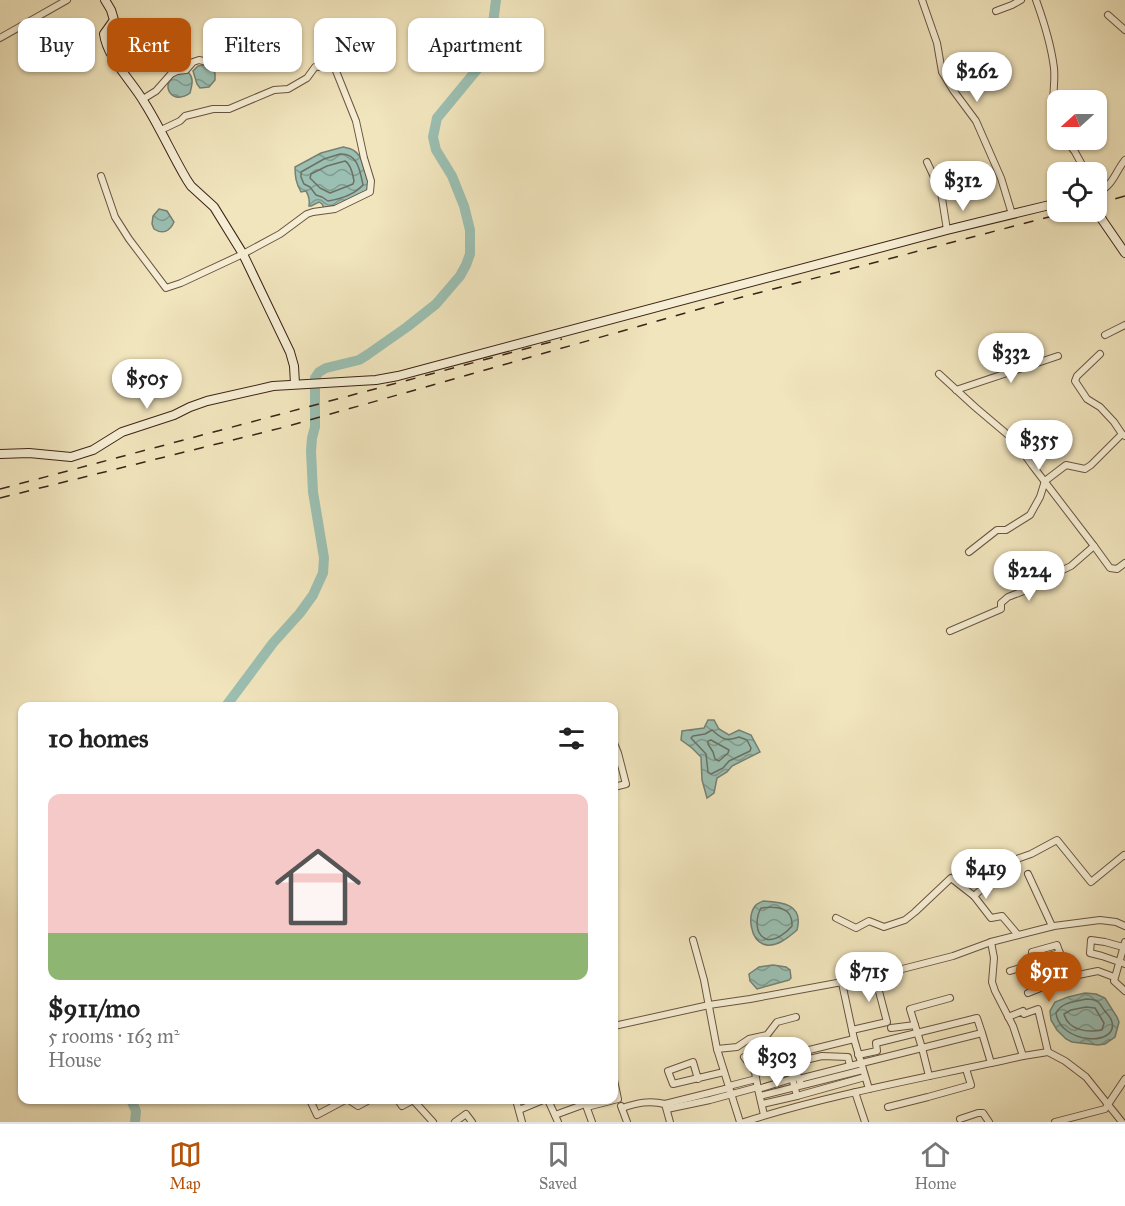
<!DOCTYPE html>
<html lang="en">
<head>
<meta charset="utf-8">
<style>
  body { margin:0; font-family:"IM FELL Great Primer",serif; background:#f2f2f2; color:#222; height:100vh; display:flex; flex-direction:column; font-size:22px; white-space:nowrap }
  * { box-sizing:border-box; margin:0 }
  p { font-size:20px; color:#767676 }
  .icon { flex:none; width:33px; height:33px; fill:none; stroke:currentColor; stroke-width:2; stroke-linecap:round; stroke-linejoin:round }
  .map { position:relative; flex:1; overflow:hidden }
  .sheet { position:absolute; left:18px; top:702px; width:600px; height:402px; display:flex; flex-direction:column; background:#fff; border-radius:12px; box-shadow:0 2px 4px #0004 }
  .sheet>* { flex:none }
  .guide { position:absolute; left:18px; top:18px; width:600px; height:54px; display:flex; gap:12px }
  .needle { width:39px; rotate:249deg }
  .tools { position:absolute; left:1047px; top:90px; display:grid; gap:12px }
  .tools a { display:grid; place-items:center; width:60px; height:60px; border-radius:12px; background:#fff; box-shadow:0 2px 4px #0004; font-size:30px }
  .price { position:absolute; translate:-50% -51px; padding:0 14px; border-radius:21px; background:#fff; color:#222; font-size:20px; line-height:39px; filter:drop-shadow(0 2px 3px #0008) }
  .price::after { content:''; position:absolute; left:50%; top:36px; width:18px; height:14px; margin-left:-9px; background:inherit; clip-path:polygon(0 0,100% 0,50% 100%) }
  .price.current { background:#b45309; color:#fff }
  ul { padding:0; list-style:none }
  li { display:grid; align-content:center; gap:12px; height:318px; padding:0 30px }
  li span { display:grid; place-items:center; height:186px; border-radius:12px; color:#555 }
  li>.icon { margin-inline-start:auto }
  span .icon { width:108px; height:108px; fill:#fffc; stroke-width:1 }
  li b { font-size:26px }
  h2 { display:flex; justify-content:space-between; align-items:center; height:72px; padding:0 30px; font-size:26px }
  .pill { padding:0 21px; border-radius:12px; background:#fff; box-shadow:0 2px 4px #0004; font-size:21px; line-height:54px }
  .pill.current { background:#b45309; color:#fff }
  .dock { display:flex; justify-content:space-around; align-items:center; height:84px; border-top:2px solid #e0e0e0; background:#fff; font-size:16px; color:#767676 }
  .dock a { display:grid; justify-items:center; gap:3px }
  .dock .current { color:#b45309 }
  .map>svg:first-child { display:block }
  .water { fill:url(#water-waves); stroke:#758174; stroke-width:1.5 }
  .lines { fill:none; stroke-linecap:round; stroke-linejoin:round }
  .shore { stroke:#6c7164; stroke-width:1.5 }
  .river { stroke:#9bbfb2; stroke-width:10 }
  .street-casing { stroke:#6a5440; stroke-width:8 }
  .secondary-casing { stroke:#3d2316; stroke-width:10 }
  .street { stroke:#f6eed4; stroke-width:6 }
  .secondary { stroke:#f6eed4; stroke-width:8 }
  .rail { stroke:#3d2316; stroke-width:1.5; stroke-dasharray:10 10; stroke-linecap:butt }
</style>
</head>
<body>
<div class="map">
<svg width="1125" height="1122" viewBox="0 0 1125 1122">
  <defs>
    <pattern id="water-waves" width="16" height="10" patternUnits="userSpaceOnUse" patternTransform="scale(1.5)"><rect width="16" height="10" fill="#9bbfb2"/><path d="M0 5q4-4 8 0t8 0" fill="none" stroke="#809b90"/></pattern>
  </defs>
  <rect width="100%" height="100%" fill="#f1e5bd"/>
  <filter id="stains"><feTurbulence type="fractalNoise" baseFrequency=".00333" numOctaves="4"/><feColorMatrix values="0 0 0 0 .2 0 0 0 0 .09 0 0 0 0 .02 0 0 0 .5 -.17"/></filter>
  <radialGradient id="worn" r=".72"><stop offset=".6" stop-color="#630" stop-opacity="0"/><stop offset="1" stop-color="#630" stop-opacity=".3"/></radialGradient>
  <g class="water">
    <polygon points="204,65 211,68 215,73 215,80 209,87 200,88 197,84 193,71 198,66"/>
    <path d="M182,73H189C194,79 192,85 190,93C169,108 157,78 182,73Z"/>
    <path d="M343,147C347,148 350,148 353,150C364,156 369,178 369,189C356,200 340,205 324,208L322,204L319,202L311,206H309C310,200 309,196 306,191L301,192C296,183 295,177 295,167L321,153Z"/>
    <path d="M159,209L167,211L174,222C170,231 163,235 154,229L152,224L153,216Z"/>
    <polygon points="708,720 714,720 719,729 729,735 739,730 751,735 760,752 732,766 727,772 717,778 714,793 707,798 702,780 701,757 692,748 681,740 682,731 704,728"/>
    <path d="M763,901C782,902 804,904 797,930C789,937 775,949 763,944C751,939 747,917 755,906C757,903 760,903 763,901Z"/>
    <polygon points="773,965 786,967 790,970 791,978 789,980 757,989 750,981 749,974 759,967"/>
    <polygon points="1085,993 1096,994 1105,998 1117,1017 1119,1022 1115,1037 1105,1044 1098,1045 1072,1042 1066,1039 1057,1030 1051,1020 1050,1011 1055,1002 1068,997"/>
  </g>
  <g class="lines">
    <g class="shore">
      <path d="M340,154C358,153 360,171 363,185C355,194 340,199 328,201L322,197L316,195L310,187L304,184L301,177V172L324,159Z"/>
      <path d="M345,161C351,164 353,175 354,181L353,184L330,193L320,188L310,178L311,174L327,166Z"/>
      <path d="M712,730C722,739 726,742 739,737L747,740L751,748L750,751L729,761L723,768L711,774L708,772L706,754L691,738L693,736L705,734Z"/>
      <polygon points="711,740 729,750 728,753 719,761 715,759 713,752 708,744 708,741"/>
      <path d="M761,908C777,906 793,907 792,926C787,932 775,942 766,939C754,934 756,917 761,908Z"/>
      <path d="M1086,999C1096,999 1099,1001 1104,1010C1107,1014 1111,1017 1112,1022C1118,1047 1060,1044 1056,1013C1062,1002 1074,1002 1086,999Z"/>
      <path d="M1086,1007L1095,1008L1104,1023L1102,1030C1087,1033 1068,1030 1064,1014L1071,1010Z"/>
    </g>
    <g class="river">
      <polyline points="226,706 273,643 300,613 313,595 323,573 324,558 313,492 311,451 312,438 315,427 315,378 319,372 326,368 359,360 367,355 407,327 436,304 460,276 466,265 470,254 470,230 464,206 452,176 436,150 433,137 437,118 489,55 496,0"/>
      <polyline points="131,1100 136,1111 135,1122"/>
    </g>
    <defs>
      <g id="street">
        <polyline points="922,0 937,43 942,72 953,90 976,121 1001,178 1012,214"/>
        <path d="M1036,0C1044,22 1051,44 1054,68C1056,88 1049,102 1058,123"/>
        <polyline points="996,11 1012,5 1021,0"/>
        <polyline points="1108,15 1125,30"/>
        <polyline points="0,38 67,0"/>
        <polyline points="143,99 156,91 171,74 177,71 186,70 193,62 199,60 212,63"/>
        <polyline points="161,130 180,121 185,116 213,109 229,109 274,90 288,89 307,78 315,67 334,66 350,59"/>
        <polyline points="1066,140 1075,152 1086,172"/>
        <polyline points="927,162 941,192 947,230"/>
        <polyline points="101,176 115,217 129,239 166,288 181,283 243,254 280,234 307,214 313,212 335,209 370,192 371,181 364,158 356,121 334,66"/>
        <path d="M1096,193C1113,187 1115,172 1125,160"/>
        <polyline points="1105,335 1125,325"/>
        <polyline points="1100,354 1077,376 1075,381 1087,399 1100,407 1114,422 1122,434"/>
        <polyline points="939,374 975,407 1014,440 1032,465 1094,546 1110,568 1117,569 1125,563"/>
        <polyline points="956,390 1058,356"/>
        <polyline points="969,552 997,530 1006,530 1030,515 1040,497 1045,481 1066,465 1085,469 1091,465 1122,434 1125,436"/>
        <polyline points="950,631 1001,609 1001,603 1008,597 1034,587 1048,577 1071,566 1094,546"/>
        <polyline points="614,743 618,753 626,784 614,787"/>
        <polyline points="1028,874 1052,926"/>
        <polyline points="974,896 991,918 1002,916 1018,935"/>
        <polyline points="836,918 856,928 869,921 884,927 905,920 915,912 951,878 974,896 1014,860 1031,854 1057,840 1091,882 1124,855 1125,856"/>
        <polyline points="693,940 704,980 717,1049 740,1122"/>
        <polyline points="991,942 994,958 992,982 995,991 1013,1026 1023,1056"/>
        <polyline points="1125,942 1114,981 1125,991"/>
        <polyline points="1123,947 1105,942 1091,940 1090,953 1102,956 1125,964"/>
        <polyline points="1033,960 1032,952 1057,945 1068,977"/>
        <polyline points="1034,963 1033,960 1060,953"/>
        <polyline points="1032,967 1037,976 1065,969"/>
        <polyline points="1010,971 1020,968 1037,967 1062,959"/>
        <polyline points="842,983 854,1039 869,1089"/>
        <polyline points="1028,993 1068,977 1098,971 1114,977"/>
        <polyline points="1008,1017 1023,1011 1024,1014 1038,1009 1048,1052"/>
        <polyline points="614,1026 709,1005 750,999 875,976 953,956 991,942 1054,926 1100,920 1116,922 1125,926"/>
        <polyline points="891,1028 915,1025"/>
        <polyline points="852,1030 887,1022 875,976"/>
        <polyline points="717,1049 737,1047 749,1039 767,1035 777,1022 796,1017"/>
        <polyline points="858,1055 877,1051 876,1043 977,1018 982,1033"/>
        <polyline points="764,1060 792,1054"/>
        <polyline points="793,1063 799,1079"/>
        <polyline points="850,1066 982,1033 991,1063"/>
        <path d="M755,1072C752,1066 748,1063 744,1057L776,1048L793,1054L854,1039"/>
        <polyline points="929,1076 922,1048 910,1009 950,998"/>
        <polyline points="792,1078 797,1096 865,1077"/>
        <polyline points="698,1079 693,1062 668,1071 673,1084 724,1072"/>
        <polyline points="729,1086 756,1079"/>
        <polyline points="758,1089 755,1072 822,1056 848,1057 850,1066 799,1079 801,1085"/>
        <polyline points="855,1092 865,1122"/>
        <polyline points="760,1096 863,1070"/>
        <polyline points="310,1100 317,1115 345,1100"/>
        <polyline points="349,1100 358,1106 369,1100"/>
        <polyline points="398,1100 402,1106 413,1100 433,1122"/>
        <polyline points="516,1100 522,1122"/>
        <polyline points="548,1100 558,1122"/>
        <polyline points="584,1100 592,1122"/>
        <polyline points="762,1104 797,1096"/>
        <polyline points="621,1106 627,1122"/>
        <polyline points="587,1107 618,1099 614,1080"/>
        <polyline points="888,1107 928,1097 971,1085 966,1069"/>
        <path d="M622,1108C637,1103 649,1100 665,1104"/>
        <polyline points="667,1109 710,1100 758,1087"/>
        <polyline points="519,1110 543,1100"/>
        <polyline points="555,1115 585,1104"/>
        <polyline points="764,1115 758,1089 794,1078"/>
        <polyline points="960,1119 978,1113 983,1113 989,1122"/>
        <polyline points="455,1122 466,1114 472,1122"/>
        <polyline points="670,1122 665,1104 729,1088"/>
        <path d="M744,1122C835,1093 930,1077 1023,1056L1048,1052L1065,1061L1086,1077L1122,1122"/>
        <polyline points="1055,1122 1105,1109 1125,1079"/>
      </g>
      <g id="secondary">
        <path d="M105,0L111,10L114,20L104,34C107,58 132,81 144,102C160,127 172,155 187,180L191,186L214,207L243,254L290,352L294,366L295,384"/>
        <polyline points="1096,210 1103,221 1125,253"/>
        <polyline points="0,454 29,453 71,457 93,450 122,432 174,415 190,407 207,401 273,386 376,380 398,376 947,230 1058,203"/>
      </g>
    </defs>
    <use href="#street" class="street-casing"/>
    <use href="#secondary" class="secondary-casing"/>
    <use href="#street" class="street"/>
    <use href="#secondary" class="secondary"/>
    <g class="rail">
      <polyline points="1096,204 1125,196"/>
      <polyline points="0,489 562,339"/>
      <polyline points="0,498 285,427 731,300 1068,212"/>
    </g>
  </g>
  <rect width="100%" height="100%" filter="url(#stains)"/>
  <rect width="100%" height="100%" fill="url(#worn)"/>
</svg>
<div class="tools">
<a><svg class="needle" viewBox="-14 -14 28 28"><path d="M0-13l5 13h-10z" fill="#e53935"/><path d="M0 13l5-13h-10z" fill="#767676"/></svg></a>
<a><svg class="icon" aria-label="locate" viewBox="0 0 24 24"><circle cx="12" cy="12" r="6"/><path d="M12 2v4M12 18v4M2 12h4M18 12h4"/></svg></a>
</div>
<b class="price" style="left:977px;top:103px">$262</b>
<b class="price" style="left:963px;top:212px">$312</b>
<b class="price" style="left:1011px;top:384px">$332</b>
<b class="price" style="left:147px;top:410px">$505</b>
<b class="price" style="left:1039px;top:471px">$355</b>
<b class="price" style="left:1029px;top:602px">$224</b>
<b class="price" style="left:986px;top:900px">$419</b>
<b class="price" style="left:869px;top:1003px">$715</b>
<b class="price current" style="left:1049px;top:1003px">$911</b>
<b class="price" style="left:777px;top:1088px">$303</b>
<div class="guide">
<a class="pill">Buy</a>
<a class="pill current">Rent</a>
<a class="pill">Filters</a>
<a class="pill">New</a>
<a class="pill">Apartment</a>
</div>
<section class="sheet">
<h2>10 homes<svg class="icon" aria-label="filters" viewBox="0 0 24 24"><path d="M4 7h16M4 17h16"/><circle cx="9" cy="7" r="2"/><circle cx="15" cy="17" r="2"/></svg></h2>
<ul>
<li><span style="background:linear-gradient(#f6c9c9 75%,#8fb573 0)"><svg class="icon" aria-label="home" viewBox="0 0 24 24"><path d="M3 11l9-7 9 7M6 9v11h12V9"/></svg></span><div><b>$911/mo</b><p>5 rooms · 163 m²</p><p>House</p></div></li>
</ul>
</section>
</div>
<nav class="dock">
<a class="current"><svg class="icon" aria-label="map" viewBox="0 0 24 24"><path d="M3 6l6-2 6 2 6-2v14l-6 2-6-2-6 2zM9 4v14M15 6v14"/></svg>Map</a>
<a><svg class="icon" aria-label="saved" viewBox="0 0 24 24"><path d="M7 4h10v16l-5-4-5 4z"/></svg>Saved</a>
<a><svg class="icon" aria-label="home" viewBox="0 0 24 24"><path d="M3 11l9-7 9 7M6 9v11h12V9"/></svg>Home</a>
</nav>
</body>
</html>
